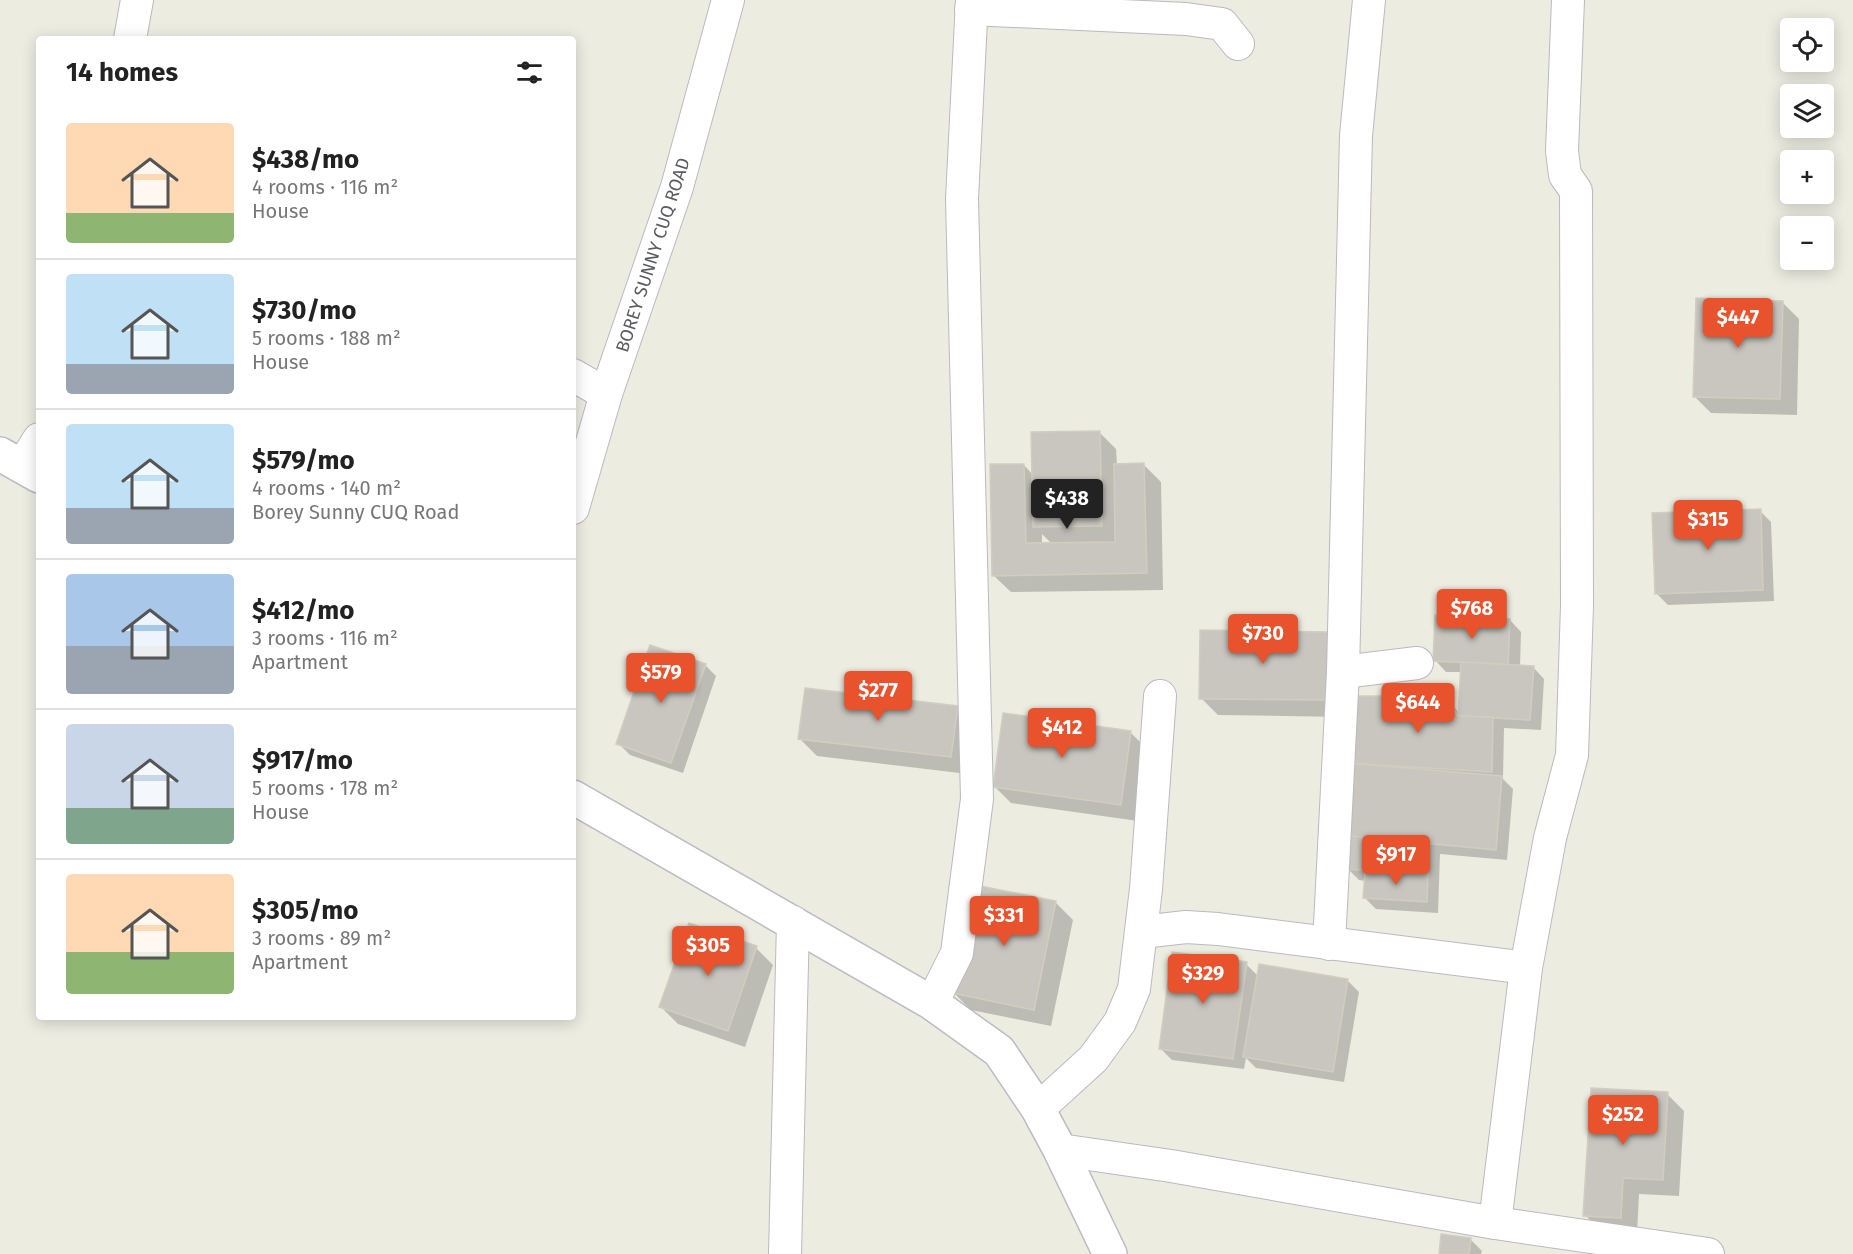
<!DOCTYPE html>
<html lang="en">
<head>
<meta charset="utf-8">
<style>
  body { margin:0; font-family:"Fira Sans",sans-serif; background:#f2f2f2; color:#222; height:100vh; display:flex; flex-direction:column; font-size:22px; white-space:nowrap }
  * { box-sizing:border-box; margin:0 }
  p { font-size:20px; color:#767676 }
  .icon { flex:none; width:33px; height:33px; fill:none; stroke:currentColor; stroke-width:2; stroke-linecap:round; stroke-linejoin:round }
  .map { position:relative; flex:1; overflow:hidden }
  .drawer { position:absolute; left:36px; top:36px; width:540px; height:984px; display:flex; flex-direction:column; background:#fff; border-radius:6px; box-shadow:0 3px 15px #0003 }
  .drawer>* { flex:none }
  .tools { position:absolute; left:1780px; top:18px; display:grid; gap:12px }
  .tools a { display:grid; place-items:center; width:54px; height:54px; border-radius:6px; background:#fff; box-shadow:0 3px 15px #0003; font-size:30px }
  .price { position:absolute; translate:-50% -51px; padding:0 14px; border-radius:6px; background:#e8522c; color:#fff; font-size:20px; line-height:39px; filter:drop-shadow(0 2px 3px #0008) }
  .price::after { content:''; position:absolute; left:50%; top:36px; width:18px; height:14px; margin-left:-9px; background:inherit; clip-path:polygon(0 0,100% 0,50% 100%) }
  .price.active { background:#222; color:#fff }
  ul { padding:0; list-style:none }
  li { display:flex; align-items:center; gap:18px; height:150px; padding:0 30px }
  li+li { border-top:2px solid #e0e0e0 }
  li span { display:grid; place-items:center; flex:none; width:168px; height:120px; border-radius:6px; color:#555 }
  li>.icon { margin-inline-start:auto }
  span .icon { width:72px; height:72px; fill:#fffc; stroke-width:1 }
  li b { font-size:26px }
  h2 { display:flex; justify-content:space-between; align-items:center; height:72px; padding:0 30px; font-size:26px }
  .map>svg:first-child { display:block }
  .shadow { fill:#0003; fill-rule:evenodd }
  .building { fill:#c8c6be; stroke:#d1cec0; stroke-width:1.5 }
  .lines { fill:none; stroke-linecap:round; stroke-linejoin:round }
  .street-casing { stroke:#b9bac0; stroke-width:34 }
  .secondary-casing { stroke:#babcc3; stroke-width:36 }
  .street { stroke:#fff; stroke-width:32 }
  .secondary { stroke:#fff; stroke-width:33 }
  .labels { text-anchor:middle; stroke-width:4.5; stroke-linejoin:round; paint-order:stroke }
  .street-label { font-size:18px; fill:#5a5c62; stroke:#fff }
</style>
</head>
<body>
<div class="map">
<svg width="1853" height="1254" viewBox="0 0 1853 1254">
  <rect width="100%" height="100%" fill="#edece1"/>
  <g class="shadow">
    <polygon points="1782,302 1799,319 1797,415 1711,413 1694,396"/>
    <path d="M1099,432L1116,449L1117,465H1144L1161,482L1163,590L1011,592L993,575L1024,465L1033,475ZM1042,534L1052,544L1042,545Z"/>
    <polygon points="1760,511 1771,522 1774,601 1668,605 1656,593"/>
    <polygon points="1510,620 1521,632 1520,667 1533,667 1544,679 1541,730 1504,728 1503,779 1513,789 1507,860 1440,854 1438,913 1376,909 1365,898 1366,881 1359,880 1348,869 1353,697 1445,697 1460,714 1462,672 1446,672 1435,660"/>
    <polygon points="1327,633 1345,650 1343,717 1218,715 1201,698"/>
    <polygon points="705,665 716,676 683,773 630,755 618,743"/>
    <polygon points="957,707 974,725 968,774 817,756 800,739"/>
    <polygon points="1005,715 1131,733 1148,750 1138,821 1011,803 994,786"/>
    <polygon points="1056,903 1073,920 1051,1026 971,1010 954,993"/>
    <polygon points="756,948 773,965 745,1047 678,1024 661,1007"/>
    <polygon points="1246,964 1258,976 1347,980 1359,992 1344,1082 1256,1068 1246,1058 1244,1069 1172,1060 1160,1048"/>
    <polygon points="1667,1094 1684,1111 1679,1196 1639,1194 1637,1234 1602,1232 1585,1215"/>
    <polygon points="1470,1239 1482,1251 1481,1254 1440,1254"/>
  </g>
  <g class="building">
    <polygon points="1696,298 1783,301 1780,399 1693,397"/>
    <polygon points="1100,431 1102,526 1033,527 1031,432"/>
    <polygon points="1144,463 1147,573 992,576 990,464 1024,464 1026,543 1115,542 1114,464"/>
    <polygon points="1761,509 1763,590 1655,594 1652,513"/>
    <polygon points="1435,615 1510,619 1508,665 1433,661"/>
    <polygon points="1200,630 1328,632 1327,700 1199,699"/>
    <polygon points="650,645 706,664 671,763 616,744"/>
    <polygon points="1461,662 1534,666 1530,720 1458,716"/>
    <polygon points="805,688 958,706 951,757 798,739"/>
    <polygon points="1352,696 1445,696 1458,716 1493,717 1492,772 1348,763"/>
    <polygon points="1003,713 1131,731 1121,805 993,787"/>
    <polygon points="1348,763 1502,776 1496,850 1349,836"/>
    <polygon points="1349,836 1429,843 1428,874 1346,869"/>
    <polygon points="1365,871 1428,874 1427,902 1363,898"/>
    <polygon points="975,885 1056,901 1034,1010 952,993"/>
    <polygon points="689,923 757,946 728,1031 659,1007"/>
    <polygon points="1172,952 1247,962 1233,1059 1159,1049"/>
    <polygon points="1259,964 1348,979 1333,1072 1243,1057"/>
    <polygon points="1591,1088 1668,1092 1663,1180 1623,1178 1621,1218 1583,1216"/>
    <polygon points="1441,1234 1471,1238 1469,1254 1439,1254"/>
  </g>
  <g class="lines">
    <defs>
      <g id="street">
        <polyline points="971,9 1186,19 1222,24 1238,44"/>
        <polyline points="130,39 137,0"/>
        <polyline points="573,375 606,394"/>
        <polyline points="22,466 39,439"/>
        <polyline points="573,508 606,394 677,187 728,0"/>
        <polyline points="1343,672 1417,663"/>
        <polyline points="1142,932 1186,927 1218,929 1526,968"/>
        <polyline points="1329,944 1343,672 1356,136 1369,0"/>
        <polyline points="932,1003 957,953 977,799 962,199 972,0"/>
        <polyline points="1038,1109 1093,1059 1120,1022 1134,989 1146,889 1160,696"/>
        <polyline points="1060,1150 1171,1166 1495,1223 1708,1254"/>
        <polyline points="1495,1223 1526,968 1550,838 1572,755 1577,606 1576,191 1565,175 1562,151 1568,0"/>
        <polyline points="785,1254 793,922"/>
      </g>
      <g id="secondary">
        <polyline points="0,454 39,476"/>
        <polyline points="573,797 932,1003 999,1051 1038,1109 1060,1150 1110,1254"/>
      </g>
    </defs>
    <use href="#street" class="street-casing"/>
    <use href="#secondary" class="secondary-casing"/>
    <use href="#street" class="street"/>
    <use href="#secondary" class="secondary"/>
  </g>
  <g class="labels">
    <g class="street-label">
      <text transform="translate(653 255) rotate(-72)" y="6">BOREY SUNNY CUQ ROAD</text>
    </g>
  </g>
</svg>
<div class="tools">
<a><svg class="icon" aria-label="locate" viewBox="0 0 24 24"><circle cx="12" cy="12" r="6"/><path d="M12 2v4M12 18v4M2 12h4M18 12h4"/></svg></a>
<a><svg class="icon" aria-label="layers" viewBox="0 0 24 24"><path d="M12 4l9 5-9 5-9-5zM3 14l9 5 9-5"/></svg></a>
<a>+</a>
<a>−</a>
</div>
<b class="price" style="left:1738px;top:349px">$447</b>
<b class="price active" style="left:1067px;top:530px">$438</b>
<b class="price" style="left:1708px;top:551px">$315</b>
<b class="price" style="left:1472px;top:640px">$768</b>
<b class="price" style="left:1263px;top:665px">$730</b>
<b class="price" style="left:661px;top:704px">$579</b>
<b class="price" style="left:878px;top:722px">$277</b>
<b class="price" style="left:1418px;top:734px">$644</b>
<b class="price" style="left:1062px;top:759px">$412</b>
<b class="price" style="left:1396px;top:886px">$917</b>
<b class="price" style="left:1004px;top:947px">$331</b>
<b class="price" style="left:708px;top:977px">$305</b>
<b class="price" style="left:1203px;top:1005px">$329</b>
<b class="price" style="left:1623px;top:1146px">$252</b>
<section class="drawer">
<h2>14 homes<svg class="icon" aria-label="filters" viewBox="0 0 24 24"><path d="M4 7h16M4 17h16"/><circle cx="9" cy="7" r="2"/><circle cx="15" cy="17" r="2"/></svg></h2>
<ul>
<li><span style="background:linear-gradient(#ffd9b3 75%,#8fb573 0)"><svg class="icon" aria-label="home" viewBox="0 0 24 24"><path d="M3 11l9-7 9 7M6 9v11h12V9"/></svg></span><div><b>$438/mo</b><p>4 rooms · 116 m²</p><p>House</p></div></li>
<li><span style="background:linear-gradient(#bfe0f5 75%,#9aa5b1 0)"><svg class="icon" aria-label="home" viewBox="0 0 24 24"><path d="M3 11l9-7 9 7M6 9v11h12V9"/></svg></span><div><b>$730/mo</b><p>5 rooms · 188 m²</p><p>House</p></div></li>
<li><span style="background:linear-gradient(#bfe0f5 70%,#9aa5b1 0)"><svg class="icon" aria-label="home" viewBox="0 0 24 24"><path d="M3 11l9-7 9 7M6 9v11h12V9"/></svg></span><div><b>$579/mo</b><p>4 rooms · 140 m²</p><p>Borey Sunny CUQ Road</p></div></li>
<li><span style="background:linear-gradient(#a9c7e8 60%,#9aa5b1 0)"><svg class="icon" aria-label="home" viewBox="0 0 24 24"><path d="M3 11l9-7 9 7M6 9v11h12V9"/></svg></span><div><b>$412/mo</b><p>3 rooms · 116 m²</p><p>Apartment</p></div></li>
<li><span style="background:linear-gradient(#c9d6e8 70%,#7fa58c 0)"><svg class="icon" aria-label="home" viewBox="0 0 24 24"><path d="M3 11l9-7 9 7M6 9v11h12V9"/></svg></span><div><b>$917/mo</b><p>5 rooms · 178 m²</p><p>House</p></div></li>
<li><span style="background:linear-gradient(#ffd9b3 65%,#8fb573 0)"><svg class="icon" aria-label="home" viewBox="0 0 24 24"><path d="M3 11l9-7 9 7M6 9v11h12V9"/></svg></span><div><b>$305/mo</b><p>3 rooms · 89 m²</p><p>Apartment</p></div></li>
</ul>
</section>
</div>
</body>
</html>
